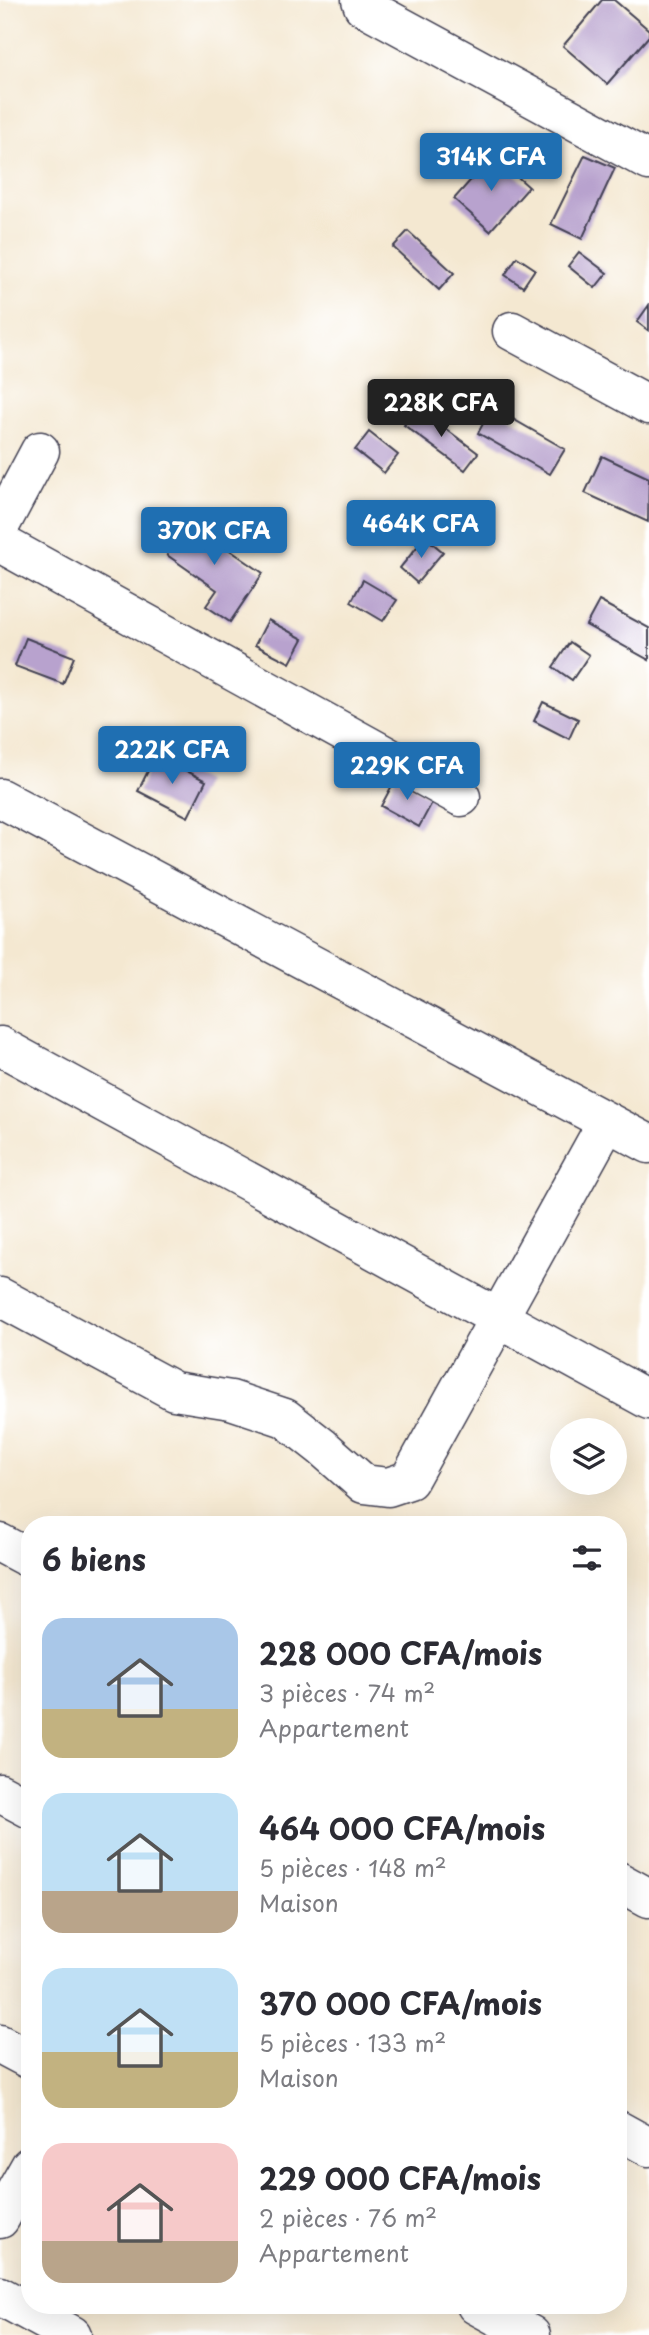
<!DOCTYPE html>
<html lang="fr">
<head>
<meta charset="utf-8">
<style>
  body { margin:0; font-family:"Playpen Sans",sans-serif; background:#f2f2f3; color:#2b2b33; height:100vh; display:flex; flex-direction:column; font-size:26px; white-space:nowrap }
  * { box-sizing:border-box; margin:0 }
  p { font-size:23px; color:#7c7c81 }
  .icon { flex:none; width:38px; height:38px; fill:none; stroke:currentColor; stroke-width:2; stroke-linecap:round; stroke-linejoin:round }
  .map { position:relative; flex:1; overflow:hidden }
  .details { position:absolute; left:21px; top:1516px; width:606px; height:798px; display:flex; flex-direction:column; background:#fff; border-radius:28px; box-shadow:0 7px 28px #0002 }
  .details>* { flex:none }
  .buttons { position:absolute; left:550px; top:1418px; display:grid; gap:14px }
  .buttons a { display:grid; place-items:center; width:77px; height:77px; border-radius:50%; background:#fff; box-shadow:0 7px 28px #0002; font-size:35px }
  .price { position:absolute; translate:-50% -60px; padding:0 16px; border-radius:7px; background:#1f6fb2; color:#fff; font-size:23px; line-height:46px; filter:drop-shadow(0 2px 4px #0008) }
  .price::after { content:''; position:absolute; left:50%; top:42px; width:21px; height:16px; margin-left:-10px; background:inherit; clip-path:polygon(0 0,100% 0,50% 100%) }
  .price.current { background:#222; color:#fff }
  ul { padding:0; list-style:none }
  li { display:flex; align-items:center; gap:21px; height:175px; padding:0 21px }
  li span { display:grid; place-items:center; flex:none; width:196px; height:140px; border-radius:21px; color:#555 }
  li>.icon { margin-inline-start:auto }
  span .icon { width:84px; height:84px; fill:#fffc; stroke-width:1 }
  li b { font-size:30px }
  h2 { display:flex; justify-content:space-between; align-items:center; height:84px; padding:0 21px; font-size:30px }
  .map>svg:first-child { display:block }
  .building { fill:#b8a2ce }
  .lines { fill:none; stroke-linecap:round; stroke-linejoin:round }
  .minor-casing { stroke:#424052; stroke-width:41 }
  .minor { stroke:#fff; stroke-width:38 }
</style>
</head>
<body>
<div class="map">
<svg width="649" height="2335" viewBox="0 0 649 2335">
  <rect width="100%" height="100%" fill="#fff"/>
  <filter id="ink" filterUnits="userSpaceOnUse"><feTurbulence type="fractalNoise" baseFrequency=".0143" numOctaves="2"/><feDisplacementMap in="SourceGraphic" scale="14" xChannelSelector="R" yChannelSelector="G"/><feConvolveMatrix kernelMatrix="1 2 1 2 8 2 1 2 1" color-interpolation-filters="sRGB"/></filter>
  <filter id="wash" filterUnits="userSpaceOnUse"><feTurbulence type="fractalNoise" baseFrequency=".00686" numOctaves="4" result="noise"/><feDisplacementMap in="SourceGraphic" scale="28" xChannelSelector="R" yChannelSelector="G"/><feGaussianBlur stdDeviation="1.57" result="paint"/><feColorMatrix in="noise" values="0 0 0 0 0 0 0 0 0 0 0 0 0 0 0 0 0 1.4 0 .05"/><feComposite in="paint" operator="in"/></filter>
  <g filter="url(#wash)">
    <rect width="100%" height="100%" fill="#f4e8d1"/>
    <g id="blocks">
      <g class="building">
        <polygon points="602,0 614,0 649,30 649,36 607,84 563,46"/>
        <polygon points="493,155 529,187 490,231 454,199"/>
        <polygon points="585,155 615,168 582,239 551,224"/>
        <polygon points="408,231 454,273 439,290 393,247"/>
        <polygon points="579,252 607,273 595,288 568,266"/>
        <polygon points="517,257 535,269 523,287 505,275"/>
        <polygon points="649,305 649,331 637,322"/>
        <polygon points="492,407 565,449 550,474 478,433"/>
        <polygon points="418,408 478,453 465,470 404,425"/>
        <polygon points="369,432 398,455 384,473 355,450"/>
        <polygon points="602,456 649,478 648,522 585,493"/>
        <polygon points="180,516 263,573 230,622 206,606 217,590 167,555 176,542 166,535"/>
        <polygon points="425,537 443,552 417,583 400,568"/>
        <polygon points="363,580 397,600 383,621 351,602"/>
        <polygon points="599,601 649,628 649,660 586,625"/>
        <polygon points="268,620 303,639 290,663 255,645"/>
        <polygon points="26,638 74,657 63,684 15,666"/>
        <polygon points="570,642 589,655 572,680 553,667"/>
        <polygon points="543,702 578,719 569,739 534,721"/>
        <polygon points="156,755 206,781 188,817 138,791"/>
        <polygon points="396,778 434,799 419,827 381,806"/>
      </g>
    </g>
  </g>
  <g filter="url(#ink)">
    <use href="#blocks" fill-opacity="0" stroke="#424052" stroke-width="2"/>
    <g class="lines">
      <defs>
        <g id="minor">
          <polyline points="361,0 363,6 649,161"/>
          <polyline points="512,331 649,405"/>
          <polyline points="0,526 40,451"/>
          <polyline points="0,543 461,797"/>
          <polyline points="0,798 649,1144"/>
          <polyline points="0,1046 649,1400"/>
          <polyline points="0,1297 174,1391 231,1400 285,1418 322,1447 364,1484 388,1487 409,1480 607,1122"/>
          <polyline points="0,1543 30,1559"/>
          <polyline points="0,1793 30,1809"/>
          <polyline points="618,1881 649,1898"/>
          <polyline points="0,2044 30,2060"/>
          <polyline points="618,2130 649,2147"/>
          <polyline points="0,2219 30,2166"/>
          <polyline points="0,2296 72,2335"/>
          <polyline points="476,2305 531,2335"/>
        </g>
      </defs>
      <use href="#minor" class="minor-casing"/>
      <use href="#minor" class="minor"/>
    </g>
  </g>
</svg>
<div class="buttons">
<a><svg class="icon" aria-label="layers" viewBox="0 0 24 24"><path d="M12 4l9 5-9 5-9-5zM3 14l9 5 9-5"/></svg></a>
</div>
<b class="price" style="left:491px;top:193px">314K CFA</b>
<b class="price current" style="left:441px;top:439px">228K CFA</b>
<b class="price" style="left:421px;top:560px">464K CFA</b>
<b class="price" style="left:214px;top:567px">370K CFA</b>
<b class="price" style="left:172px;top:786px">222K CFA</b>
<b class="price" style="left:407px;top:802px">229K CFA</b>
<section class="details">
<h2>6 biens<svg class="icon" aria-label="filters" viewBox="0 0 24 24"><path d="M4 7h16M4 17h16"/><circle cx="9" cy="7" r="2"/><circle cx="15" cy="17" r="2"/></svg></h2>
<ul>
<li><span style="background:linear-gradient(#a9c7e8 65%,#c2b280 0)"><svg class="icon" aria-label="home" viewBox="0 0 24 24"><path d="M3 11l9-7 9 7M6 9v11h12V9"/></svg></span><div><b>228 000 CFA/mois</b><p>3 pièces · 74 m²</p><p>Appartement</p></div></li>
<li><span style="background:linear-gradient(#bfe0f5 70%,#b9a48a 0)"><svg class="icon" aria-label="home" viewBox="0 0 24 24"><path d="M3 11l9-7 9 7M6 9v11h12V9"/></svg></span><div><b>464 000 CFA/mois</b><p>5 pièces · 148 m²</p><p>Maison</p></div></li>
<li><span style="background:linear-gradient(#bfe0f5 60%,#c2b280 0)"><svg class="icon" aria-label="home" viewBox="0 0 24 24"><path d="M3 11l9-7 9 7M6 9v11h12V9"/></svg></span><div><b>370 000 CFA/mois</b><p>5 pièces · 133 m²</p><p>Maison</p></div></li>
<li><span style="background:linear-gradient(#f6c9c9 70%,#b9a48a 0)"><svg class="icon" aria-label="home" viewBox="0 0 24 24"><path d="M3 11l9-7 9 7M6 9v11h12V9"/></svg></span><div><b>229 000 CFA/mois</b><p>2 pièces · 76 m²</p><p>Appartement</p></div></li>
</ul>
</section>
</div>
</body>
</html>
